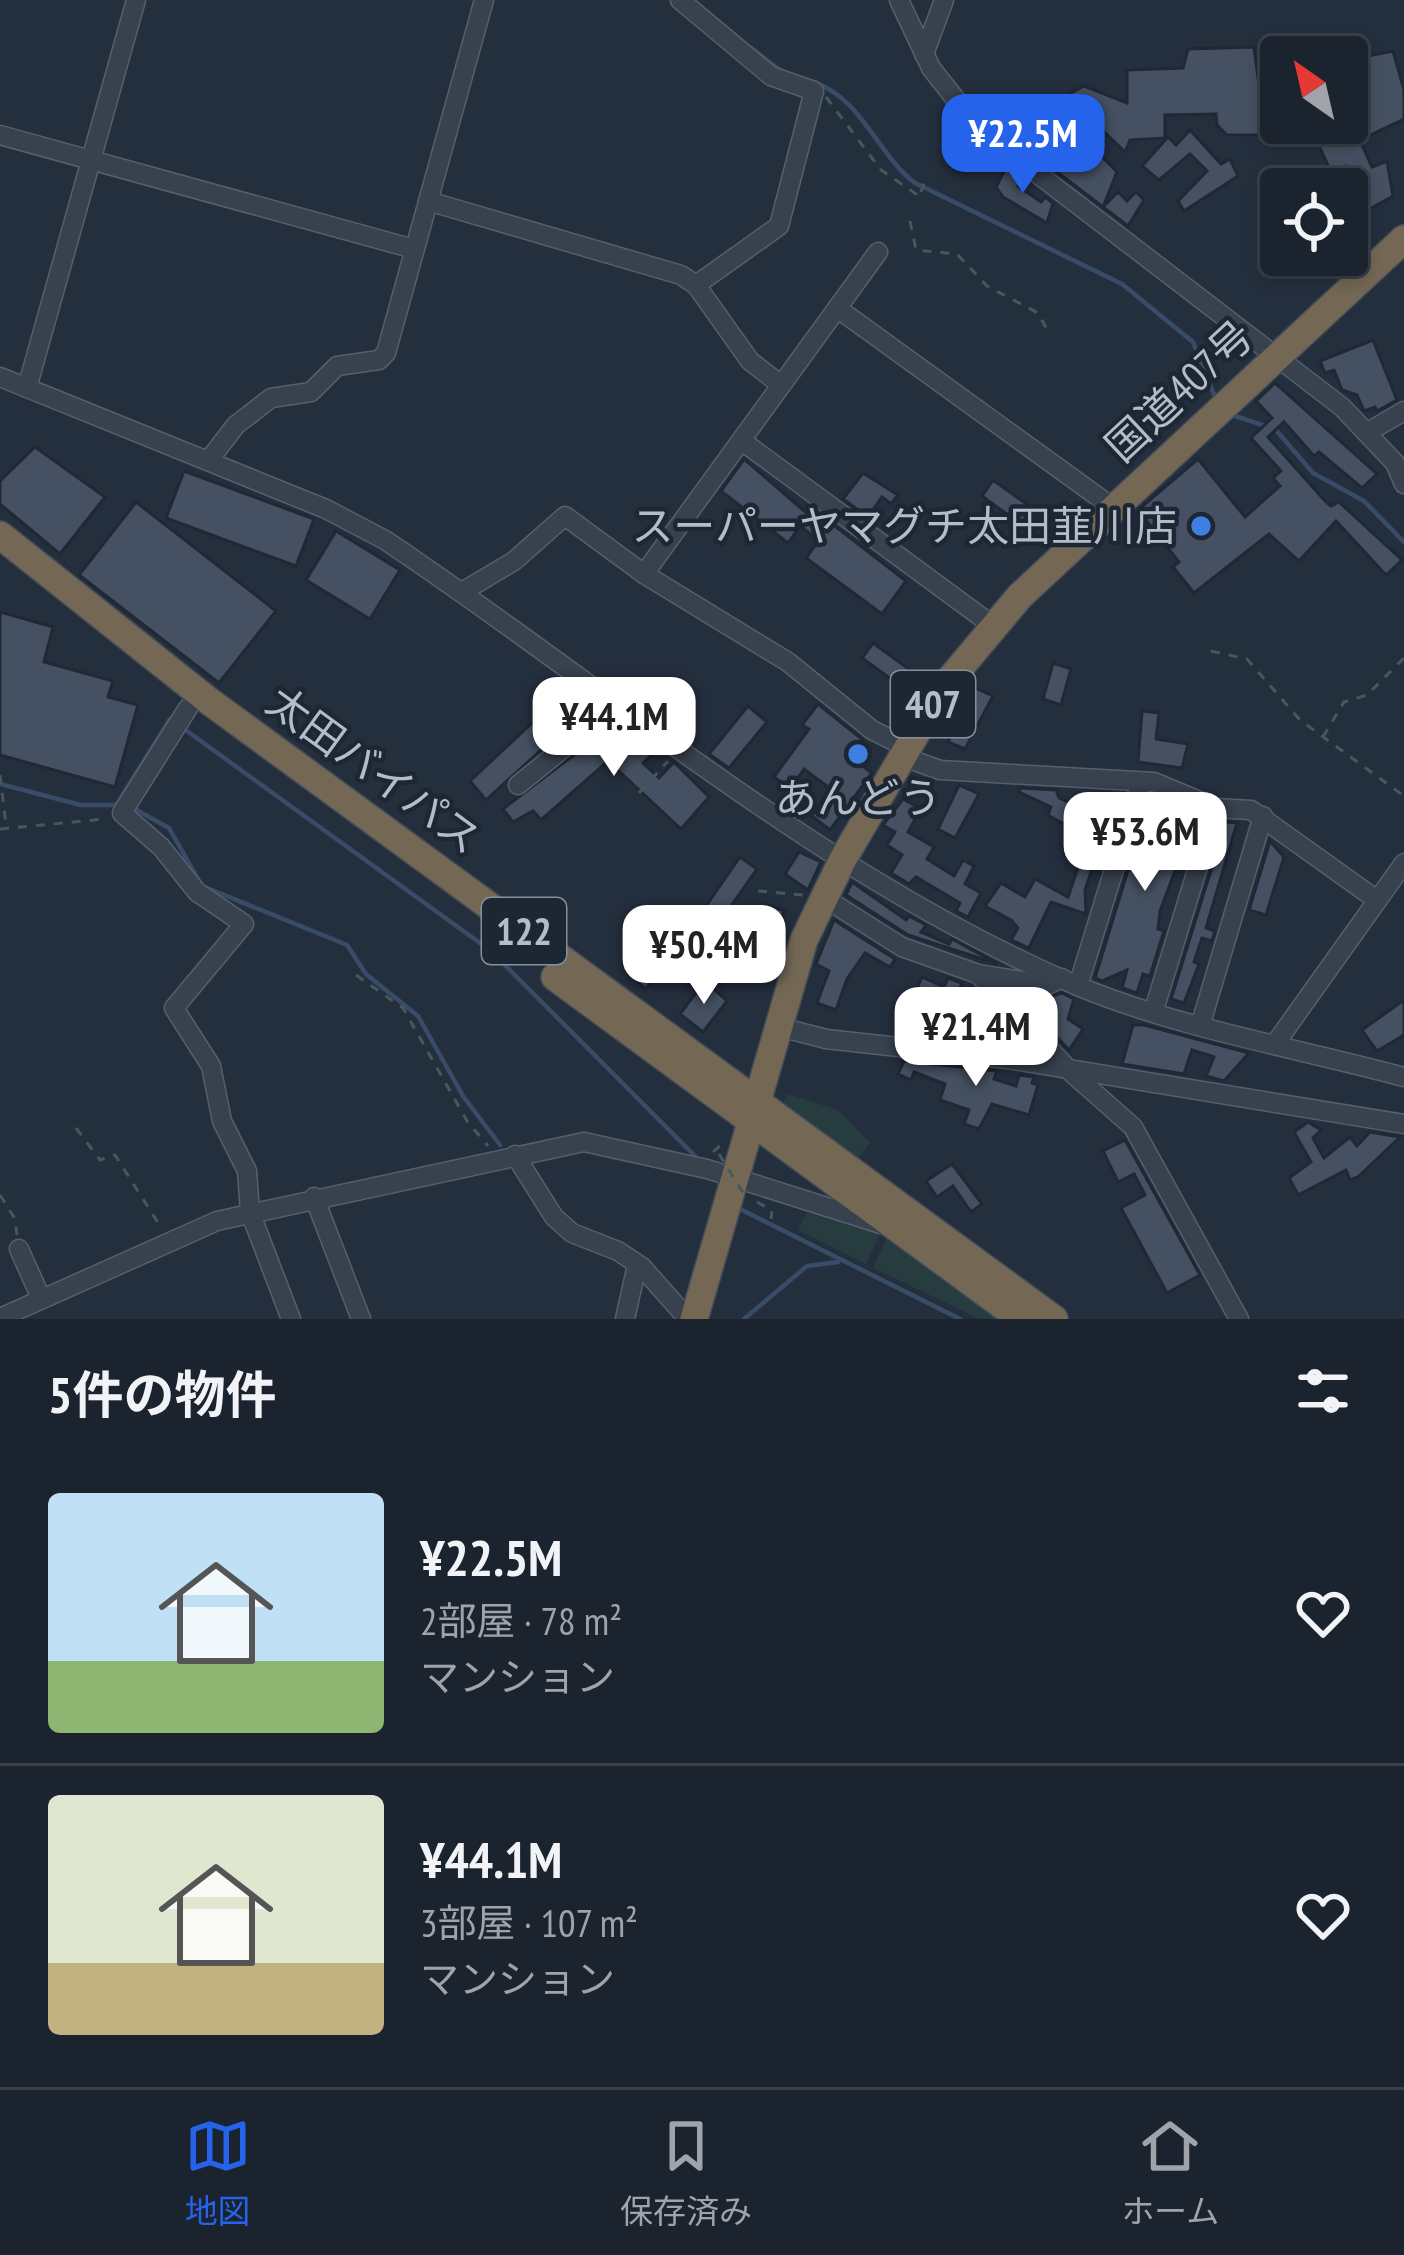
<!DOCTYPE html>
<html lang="ja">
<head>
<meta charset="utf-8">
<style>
  body { margin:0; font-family:"PT Sans Narrow","Noto Sans JP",sans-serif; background:#282f3a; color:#f1f3f6; height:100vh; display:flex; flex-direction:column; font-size:45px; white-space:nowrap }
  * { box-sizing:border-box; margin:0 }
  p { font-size:39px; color:#a0a4aa }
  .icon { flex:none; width:66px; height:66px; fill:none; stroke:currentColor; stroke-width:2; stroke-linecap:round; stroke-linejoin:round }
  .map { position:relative; height:1319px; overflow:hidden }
  .panel { display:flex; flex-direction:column; background:#1b232e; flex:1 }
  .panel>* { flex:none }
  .needle { width:78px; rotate:326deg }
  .fabs { position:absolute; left:1260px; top:36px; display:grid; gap:24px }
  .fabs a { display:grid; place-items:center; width:108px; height:108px; border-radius:12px; background:#1b232e; box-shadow:0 6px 18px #0003,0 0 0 3px #39404a; font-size:60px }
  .price { position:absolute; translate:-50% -102px; padding:0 27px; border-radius:24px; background:#fff; color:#222; font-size:39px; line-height:78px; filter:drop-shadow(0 3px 6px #0008) }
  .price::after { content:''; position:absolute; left:50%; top:72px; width:36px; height:27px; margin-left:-18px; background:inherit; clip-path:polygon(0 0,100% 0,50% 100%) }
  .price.selected { background:#2563eb; color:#fff }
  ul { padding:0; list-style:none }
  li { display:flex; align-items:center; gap:36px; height:300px; padding:0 48px }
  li+li { border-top:3px solid #39404a }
  li span { display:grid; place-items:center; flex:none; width:336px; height:240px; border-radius:12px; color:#555 }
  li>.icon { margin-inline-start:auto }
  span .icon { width:144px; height:144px; fill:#fffc; stroke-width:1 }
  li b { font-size:51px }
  h2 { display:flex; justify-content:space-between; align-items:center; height:144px; padding:0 48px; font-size:51px }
  .menu { display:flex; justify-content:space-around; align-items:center; height:168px; border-top:3px solid #39404a; background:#1b232e; font-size:33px; color:#a0a4aa }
  .menu a { display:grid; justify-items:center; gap:6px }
  .menu .selected { color:#2563eb }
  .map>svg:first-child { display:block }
  .green { fill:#263c3f }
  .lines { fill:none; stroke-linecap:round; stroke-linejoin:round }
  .stream { stroke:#394c67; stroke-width:4.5 }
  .building { fill:#455162; stroke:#1f2835; stroke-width:3 }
  .minor-casing { stroke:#565f6c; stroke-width:21 }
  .highway-casing { stroke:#434c59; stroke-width:30 }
  .path { stroke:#44595c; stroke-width:3; stroke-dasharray:9 9; stroke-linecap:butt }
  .minor { stroke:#38414e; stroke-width:18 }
  .highway { stroke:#746855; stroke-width:27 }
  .path-bridge { stroke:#44595c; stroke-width:3; stroke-dasharray:9 9; stroke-linecap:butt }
  .shop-dot { fill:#3f7fe0; stroke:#1d2633; stroke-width:4.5 }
  .labels { text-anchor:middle; stroke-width:9; stroke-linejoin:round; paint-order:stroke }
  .shield { fill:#1d2633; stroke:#878f9c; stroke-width:3 }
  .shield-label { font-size:39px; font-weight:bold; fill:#b4bcc9 }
  .street-label { font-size:42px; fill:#b4bcc9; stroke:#1d2633 }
  .poi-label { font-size:42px; fill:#b4bcc9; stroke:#1d2633; text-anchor:end }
</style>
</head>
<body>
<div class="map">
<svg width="1404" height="1319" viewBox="0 0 1404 1319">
  <rect width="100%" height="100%" fill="#242f3e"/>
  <g class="green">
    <polygon points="788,1094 838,1110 870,1143 856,1161 781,1106"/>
    <polygon points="808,1210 881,1231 866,1264 798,1230"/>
    <polygon points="888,1235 1007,1319 980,1319 873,1268"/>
  </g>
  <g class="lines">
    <g class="stream">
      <polyline points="751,48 780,70"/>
      <path d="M813,82C860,96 878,155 915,183L1122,284L1193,342L1215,397"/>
      <polyline points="1232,415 1275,429 1313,473 1364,501 1404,542"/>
      <polyline points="187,731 491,951 695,1156"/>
      <polyline points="0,784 81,805 120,805"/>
      <polyline points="117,804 170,719"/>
      <polyline points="131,807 169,828 202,886 347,945 366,974 418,1016 463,1096 500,1145"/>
      <polyline points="736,1207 960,1319"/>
      <polyline points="744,1319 807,1266 838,1262"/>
    </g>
  </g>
  <g class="building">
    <polygon points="1254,47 1260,93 1265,90 1269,110 1267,135 1227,135 1217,125 1216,114 1165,115 1165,138 1130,140 1125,152 1092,120 1079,133 1117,172 1103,207 1053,169 1064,155 1049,149 1071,93 1084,86 1127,103 1127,70 1183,68 1188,49"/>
    <polygon points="1393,51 1404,90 1404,119 1360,140 1372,167 1387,161 1393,196 1350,220 1347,200 1359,195 1346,166 1331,172 1315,137 1300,144 1291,123 1347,123 1347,60"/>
    <polygon points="1190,130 1221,164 1230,159 1238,176 1184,211 1178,201 1207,171 1190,154 1159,180 1142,166 1168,137 1176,145"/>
    <polygon points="1006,168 1023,180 1018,186 1041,202 1045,197 1053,203 1047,223 1003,197 996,187"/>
    <polygon points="1118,192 1127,201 1136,192 1144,200 1128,226 1103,207"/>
    <polygon points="1373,340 1397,400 1377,411 1375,407 1364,411 1357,395 1342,390 1334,370 1325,373 1320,361"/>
    <polygon points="1275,383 1377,474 1362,488 1319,452 1314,456 1284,422 1268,437 1325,501 1331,506 1339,502 1402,560 1386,575 1336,521 1299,561 1269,534 1194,593 1173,567 1179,562 1138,510 1198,459 1245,517 1280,486 1273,478 1281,471 1251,438 1272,418 1256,401"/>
    <polygon points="35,447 105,497 60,554 0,504 0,481"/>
    <polygon points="744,459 826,530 831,523 906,581 882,614 806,558 819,540 800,526 788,543 721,491"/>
    <polygon points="184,471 314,519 296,566 166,518"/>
    <polygon points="863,473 898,495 891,504 882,497 868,517 843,499"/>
    <polygon points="993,480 1039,513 1027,529 982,496"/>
    <polygon points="136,502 276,611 219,683 79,575"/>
    <polygon points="336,531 400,570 370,619 306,580"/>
    <polygon points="0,612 53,627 44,662 113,681 108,697 138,705 115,787 0,755"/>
    <polygon points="873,643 917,675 906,690 862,658"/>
    <polygon points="1053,663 1071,669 1061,705 1043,699"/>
    <polygon points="973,687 993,696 965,749 948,742"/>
    <polygon points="818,704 863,740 852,758 872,773 830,830 812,816 831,789 804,769 790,789 774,777 809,729 802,725"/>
    <polygon points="748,706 767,722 729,768 709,754"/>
    <polygon points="548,708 559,720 547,732 553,739 486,800 470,781"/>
    <polygon points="1142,711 1159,713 1156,739 1188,744 1182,768 1138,762"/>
    <polygon points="617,722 657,750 643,763 659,778 674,762 709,797 681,829 608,761 541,820 533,811 513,822 503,809"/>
    <polygon points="959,785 979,794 955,838 938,829"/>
    <polygon points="1020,788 1056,790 1059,798 1088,811 1095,792 1110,793 1103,814 1116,819 1098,870 1092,869 1085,890 1086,914 1051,902 1029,948 1011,940 1018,928 1011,920 985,906 1001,883 1025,897 1035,879 1068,897 1088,838 1048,815 1051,807 1019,792"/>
    <polygon points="1151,795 1192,813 1193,823 1160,911 1158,929 1164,931 1150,976 1143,974 1137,993 1122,988 1127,970 1102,981 1095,978"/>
    <polygon points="903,799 921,809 908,832 934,847 927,859 954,876 963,860 974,866 965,884 981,893 968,917 956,911 960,903 916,877 909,884 891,873 902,855 887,845 895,832 883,825"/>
    <polygon points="1226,822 1237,823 1206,928 1215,931 1212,941 1202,938 1194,962 1199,964 1184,1003 1171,999"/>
    <polygon points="1270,841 1284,857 1266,915 1249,910"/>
    <polygon points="799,852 821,862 808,890 785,874"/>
    <polygon points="740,857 757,869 729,909 751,924 766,904 785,911 764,940 756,935 744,953 697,919"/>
    <polygon points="852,882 906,920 909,916 926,925 921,932 949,944 952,939 998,964 908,935 846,895"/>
    <polygon points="834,920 895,959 890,967 865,953 847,979 836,1010 817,1003 829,971 816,964"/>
    <polygon points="668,940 681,953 645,989 632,976"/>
    <polygon points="922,977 944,987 948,978 962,983 959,990 969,994 950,1039 925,1036 942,1001 917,989"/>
    <polygon points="705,981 727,1001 703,1032 680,1014"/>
    <polygon points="1062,993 1074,999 1068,1019 1083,1029 1069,1050 1015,994 1046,998"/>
    <polygon points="1404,1000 1404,1035 1377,1051 1362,1030"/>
    <polygon points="1133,1025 1144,1025 1249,1053 1224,1081 1206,1076 1214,1057 1192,1050 1184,1074 1122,1064"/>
    <polygon points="904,1061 997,1071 994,1079 1016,1086 1019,1075 1034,1077 1032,1083 1038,1085 1029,1115 992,1104 979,1129 964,1124 969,1110 940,1100 945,1084 914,1072 911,1080 898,1074"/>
    <polygon points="1308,1122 1321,1130 1313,1138 1324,1158 1350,1137 1357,1146 1370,1132 1400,1137 1358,1177 1350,1180 1346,1170 1298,1195 1289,1178 1311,1162 1294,1132"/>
    <polygon points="1125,1140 1200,1275 1167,1293 1121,1208 1145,1195 1134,1174 1118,1182 1103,1151"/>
    <polygon points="952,1164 982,1204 971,1212 953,1186 937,1197 926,1181"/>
  </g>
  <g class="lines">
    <defs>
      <g id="minor">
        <polyline points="680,0 771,76 814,91 779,226 696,285"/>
        <polyline points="899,0 931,68 979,129 1342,407 1395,463 1404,484"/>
        <polyline points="924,54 944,0"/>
        <polyline points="0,135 414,249"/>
        <polyline points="428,201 681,275 696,285 750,361 781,385"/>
        <polyline points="837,308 1115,509"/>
        <path d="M0,377L326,509L385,540C612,692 827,880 1080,987C1182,1029 1297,1048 1404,1077"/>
        <polyline points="27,388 136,0"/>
        <polyline points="1368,432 1404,411"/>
        <polyline points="742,441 992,625"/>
        <polyline points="209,460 236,425 271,398 311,392 337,366 379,360 386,353 484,0"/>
        <polyline points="644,574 878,252"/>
        <polyline points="462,592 514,561 565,516 644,574 788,662 872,730 906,747"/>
        <polyline points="188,708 122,813 161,847 197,892 244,924 174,1008 211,1066 222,1121 247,1171 250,1212 291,1319"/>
        <polyline points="901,756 940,770 1154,782 1216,808 1251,810 1377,900"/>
        <polyline points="518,785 619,703"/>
        <polyline points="823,897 902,947 978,974 1073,1074 1133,1127 1239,1319"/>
        <polyline points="978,974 1047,985 1062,978"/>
        <polyline points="1078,986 1141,782"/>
        <polyline points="1154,1010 1216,808"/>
        <polyline points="1201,1023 1263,816"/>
        <polyline points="776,1026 826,1039 1007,1059 1404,1124"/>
        <polyline points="1275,1044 1404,863"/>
        <polyline points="515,1155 554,1217 572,1233 618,1251 642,1267 688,1319"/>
        <polyline points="314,1197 361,1319"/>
        <polyline points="19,1249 41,1298"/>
        <polyline points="0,1318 217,1221 584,1142 707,1169 884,1225"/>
        <polyline points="625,1319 637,1265"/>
      </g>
      <g id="highway">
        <polyline points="0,535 209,701 1054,1319"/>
        <polyline points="555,977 1021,1319"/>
        <polyline points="694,1319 804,940 843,859 942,689 1020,596 1404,239"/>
      </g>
    </defs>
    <use href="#minor" class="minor-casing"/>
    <use href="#highway" class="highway-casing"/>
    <g class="path">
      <polyline points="826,97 881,170 919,196"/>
      <polyline points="921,192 925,180"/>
      <polyline points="910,221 916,250 957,254 987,286 1038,313 1049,333"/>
      <polyline points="1211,651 1247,659 1300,720 1404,796"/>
      <polyline points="1323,737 1344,702 1367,695 1404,658"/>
      <polyline points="0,775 6,825"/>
      <polyline points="639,793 668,761"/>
      <polyline points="0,829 105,819"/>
      <polyline points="758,891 803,895"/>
      <polyline points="356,975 403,1008 467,1121 488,1146"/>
      <polyline points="76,1128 100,1160 115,1155 162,1229"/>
      <polyline points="713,1152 725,1141"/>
      <polyline points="0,1195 15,1219 17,1235"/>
      <polyline points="757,1202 772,1210 771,1219"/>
    </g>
    <use href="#minor" class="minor"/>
    <use href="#highway" class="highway"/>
    <polyline class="path-bridge" points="719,1154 745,1196"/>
  </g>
  <g class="shop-dot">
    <circle cx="1201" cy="526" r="12"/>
    <circle cx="858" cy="754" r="12"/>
  </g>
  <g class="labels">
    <g class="shield">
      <rect x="891" y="671" width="84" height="66" rx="9"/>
      <rect x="482" y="898" width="84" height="66" rx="9"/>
    </g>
    <g class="shield-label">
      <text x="933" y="718">407</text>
      <text x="524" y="945">122</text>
    </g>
    <g class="street-label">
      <text transform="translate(1179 391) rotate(-43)" y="15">国道407号</text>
      <text transform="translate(374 770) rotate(36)" y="15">太田バイパス</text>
    </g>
    <g class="poi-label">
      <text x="1177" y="541">スーパーヤマグチ太田韮川店</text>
      <text x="858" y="813" text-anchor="middle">あんどう</text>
    </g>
  </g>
</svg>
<div class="fabs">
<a><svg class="needle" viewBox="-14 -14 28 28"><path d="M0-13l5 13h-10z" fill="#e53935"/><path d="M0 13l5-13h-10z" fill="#a0a4aa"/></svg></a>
<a><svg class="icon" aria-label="locate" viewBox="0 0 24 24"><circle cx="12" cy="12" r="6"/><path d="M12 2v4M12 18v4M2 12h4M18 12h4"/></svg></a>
</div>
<b class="price selected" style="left:1023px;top:196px">¥22.5M</b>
<b class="price" style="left:614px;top:779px">¥44.1M</b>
<b class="price" style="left:1145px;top:894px">¥53.6M</b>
<b class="price" style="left:704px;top:1007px">¥50.4M</b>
<b class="price" style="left:976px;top:1089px">¥21.4M</b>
</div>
<section class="panel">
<h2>5件の物件<svg class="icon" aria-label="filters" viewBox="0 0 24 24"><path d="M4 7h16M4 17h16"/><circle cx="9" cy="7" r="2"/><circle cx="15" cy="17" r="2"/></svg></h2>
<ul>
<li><span style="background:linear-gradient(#bfe0f5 70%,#8fb573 0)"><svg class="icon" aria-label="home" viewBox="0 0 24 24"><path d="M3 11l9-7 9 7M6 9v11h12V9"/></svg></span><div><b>¥22.5M</b><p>2部屋 · 78 m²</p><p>マンション</p></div><svg class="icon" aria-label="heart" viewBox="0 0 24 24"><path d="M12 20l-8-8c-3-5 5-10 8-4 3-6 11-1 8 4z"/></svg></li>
<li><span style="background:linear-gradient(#dfe7d0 70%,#c2b280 0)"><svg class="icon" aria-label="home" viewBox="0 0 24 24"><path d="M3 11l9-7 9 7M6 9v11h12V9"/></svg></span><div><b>¥44.1M</b><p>3部屋 · 107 m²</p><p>マンション</p></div><svg class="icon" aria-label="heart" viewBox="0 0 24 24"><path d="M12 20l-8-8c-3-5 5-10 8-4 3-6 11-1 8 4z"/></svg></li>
</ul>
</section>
<nav class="menu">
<a class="selected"><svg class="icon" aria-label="map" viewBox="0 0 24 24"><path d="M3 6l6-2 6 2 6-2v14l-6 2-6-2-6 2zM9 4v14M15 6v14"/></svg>地図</a>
<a><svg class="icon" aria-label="saved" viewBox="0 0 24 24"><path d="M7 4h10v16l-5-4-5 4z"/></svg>保存済み</a>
<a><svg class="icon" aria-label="home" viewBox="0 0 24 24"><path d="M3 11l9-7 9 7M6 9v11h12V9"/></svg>ホーム</a>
</nav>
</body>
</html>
